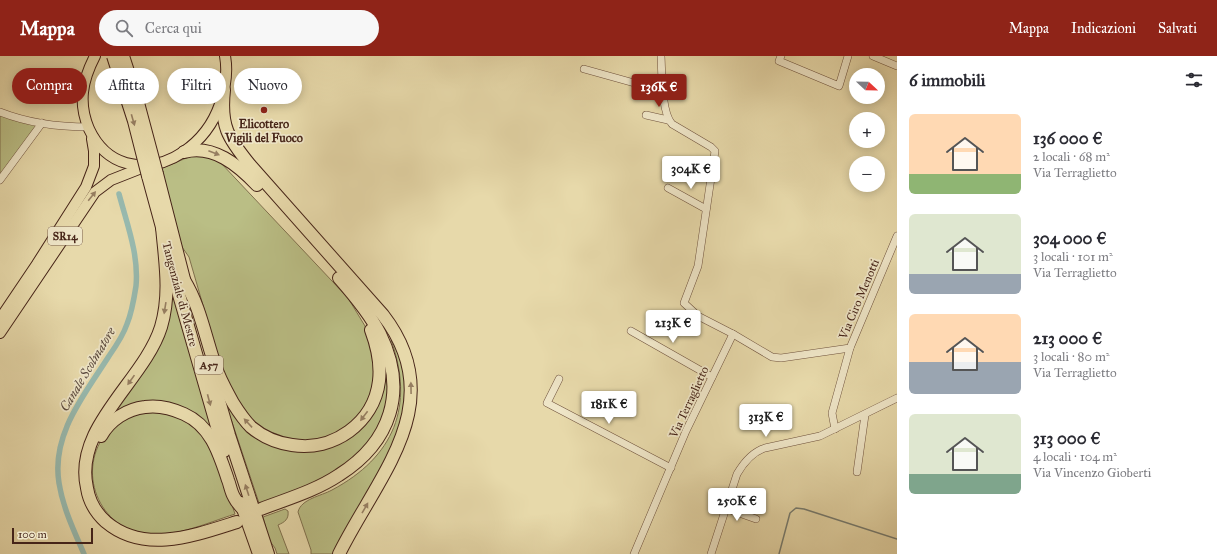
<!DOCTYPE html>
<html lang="it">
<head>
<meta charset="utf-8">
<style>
  body { margin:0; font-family:"IM FELL Great Primer",serif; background:#f7f7f7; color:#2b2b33; height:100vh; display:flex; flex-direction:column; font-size:15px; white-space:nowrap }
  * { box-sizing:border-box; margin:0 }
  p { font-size:13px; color:#7c7c81 }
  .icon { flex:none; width:22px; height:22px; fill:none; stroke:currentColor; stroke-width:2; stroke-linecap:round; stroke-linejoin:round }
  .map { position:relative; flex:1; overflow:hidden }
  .details { display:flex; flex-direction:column; background:#fff; width:320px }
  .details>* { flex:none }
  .guide { position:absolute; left:12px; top:12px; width:380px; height:36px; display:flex; gap:8px }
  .needle { width:26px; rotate:112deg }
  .tools { position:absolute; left:849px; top:12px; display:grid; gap:8px }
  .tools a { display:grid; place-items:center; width:36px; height:36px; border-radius:50%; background:#fff; box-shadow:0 2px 10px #0003; font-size:20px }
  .scale { position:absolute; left:12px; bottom:10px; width:81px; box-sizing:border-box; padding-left:4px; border:2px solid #462418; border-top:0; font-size:11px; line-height:14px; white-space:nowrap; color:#462418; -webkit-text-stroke:3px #efe6c8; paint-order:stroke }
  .price { position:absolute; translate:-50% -34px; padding:0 9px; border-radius:4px; background:#fff; color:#222; font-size:13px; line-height:26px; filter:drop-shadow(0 1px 2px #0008) }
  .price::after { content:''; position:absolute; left:50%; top:24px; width:12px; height:9px; margin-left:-6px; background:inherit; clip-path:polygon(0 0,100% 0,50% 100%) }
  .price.on { background:#8f2418; color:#fff }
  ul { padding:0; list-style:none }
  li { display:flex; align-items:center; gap:12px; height:100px; padding:0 12px }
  li span { display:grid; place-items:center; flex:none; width:112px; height:80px; border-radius:6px; color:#555 }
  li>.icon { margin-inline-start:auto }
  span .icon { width:48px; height:48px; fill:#fffc; stroke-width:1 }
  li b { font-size:17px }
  h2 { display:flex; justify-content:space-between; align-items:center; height:48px; padding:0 12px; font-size:17px }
  .pill { padding:0 14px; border-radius:18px; background:#fff; box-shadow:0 2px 10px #0003; font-size:14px; line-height:36px }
  .pill.on { background:#8f2418; color:#fff }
  header { display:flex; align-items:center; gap:24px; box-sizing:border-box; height:56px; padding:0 20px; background:#8f2418; color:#fff }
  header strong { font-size:19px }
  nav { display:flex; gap:22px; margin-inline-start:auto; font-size:14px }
  .search { width:280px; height:36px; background:#f7f7f7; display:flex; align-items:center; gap:10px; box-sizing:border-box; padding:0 14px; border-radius:22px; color:#7c7c81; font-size:15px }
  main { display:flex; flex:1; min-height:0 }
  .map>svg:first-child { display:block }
  .green { fill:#babe85; stroke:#80714e }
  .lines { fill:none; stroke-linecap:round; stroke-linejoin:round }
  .stream { stroke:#777d72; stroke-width:1.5 }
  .canal { stroke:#97b9ae; stroke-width:5.5 }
  .minor-casing { stroke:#6e513c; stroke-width:8 }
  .primary-casing { stroke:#462418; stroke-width:12 }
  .motorway-casing { stroke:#462418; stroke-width:14 }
  .minor { stroke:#efe6c8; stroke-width:7 }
  .primary { stroke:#e7d9aa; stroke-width:10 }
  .motorway { stroke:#e7d9aa; stroke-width:12 }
  .motorway-bridge-casing { stroke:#462418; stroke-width:14; stroke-linecap:butt }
  .motorway-bridge { stroke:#e7d9aa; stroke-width:12 }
  .oneway { fill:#967e61 }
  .poi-dot { fill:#8f2418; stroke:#efe6c8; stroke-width:1.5 }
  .labels { text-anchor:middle; stroke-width:3.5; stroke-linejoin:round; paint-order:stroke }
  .shield { fill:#efe6c8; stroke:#795e4d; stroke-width:1 }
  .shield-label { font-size:11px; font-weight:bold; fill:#462418 }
  .poi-label { font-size:12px; font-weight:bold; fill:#462418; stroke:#efe6c8 }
  .street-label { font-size:12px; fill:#462418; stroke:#efe6c8 }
  .water-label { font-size:13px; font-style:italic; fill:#5a493e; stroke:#efe6c8 }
</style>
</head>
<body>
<header>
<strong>Mappa</strong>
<div class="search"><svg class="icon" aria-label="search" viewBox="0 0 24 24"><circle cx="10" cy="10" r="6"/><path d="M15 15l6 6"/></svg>Cerca qui</div>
<nav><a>Mappa</a><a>Indicazioni</a><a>Salvati</a></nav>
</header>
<main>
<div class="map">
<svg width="897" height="498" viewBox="0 0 897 498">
  <rect width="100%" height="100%" fill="#e7d9aa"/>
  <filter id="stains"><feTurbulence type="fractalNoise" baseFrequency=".005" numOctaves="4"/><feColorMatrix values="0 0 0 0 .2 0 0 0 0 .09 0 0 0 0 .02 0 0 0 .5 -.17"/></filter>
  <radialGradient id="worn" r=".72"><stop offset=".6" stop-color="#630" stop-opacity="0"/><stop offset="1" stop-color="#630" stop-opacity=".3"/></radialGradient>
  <g class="green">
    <polygon points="0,58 38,69 0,121"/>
    <path d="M200,98L220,106L348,242L365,270L373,289L378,323L355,369L309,389L259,375L227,332L189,201L182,191L161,112C175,108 185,101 200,98Z"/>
    <path d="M170,231L172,232L213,374L209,376C193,358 175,348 150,349C75,352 65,463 136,482C157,487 176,482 196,477C172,487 139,490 117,474C103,464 92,450 88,433C77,379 131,335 154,291C164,272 167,253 169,232Z"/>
    <path d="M392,282L407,317L401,374L337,498H311V494L298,456C301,443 321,440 332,434C394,401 415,350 391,284Z"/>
    <polygon points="383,294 390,337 378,377 341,415 260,450 231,363 230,363 223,344 226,343 238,360 302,394 364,366"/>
    <path d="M149,354L186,362L212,389L235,458C207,467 167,485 138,477C88,462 76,397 118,366C125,361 141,357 149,354Z"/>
    <path d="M285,453L288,455C289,463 285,466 278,469L289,498H277L275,492L269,484L263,461Z"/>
  </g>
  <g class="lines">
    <polyline class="stream" points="779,498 790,457 796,452 804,453 897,483"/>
    <path class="canal" d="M84,498C74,475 63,452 59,427C51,378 85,338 109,300C116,290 123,280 127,268C132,256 134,243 136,230C139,199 127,168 119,138"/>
    <defs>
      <g id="minor">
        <polyline points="781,0 779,5 839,30 848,0"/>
        <polyline points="873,0 897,10"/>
        <polyline points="584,13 663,35"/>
        <path d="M0,56C28,67 59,71 89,71"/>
        <polyline points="646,59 668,64"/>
        <polyline points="0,124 42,67"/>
        <polyline points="668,132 706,153"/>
        <polyline points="631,275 712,321"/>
        <polyline points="733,278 772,301 781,302 850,292 897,180"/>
        <polyline points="559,323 547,347 671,412"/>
        <polyline points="835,373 832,357 850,292"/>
        <polyline points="857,416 865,359"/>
        <polyline points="725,452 756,463"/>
        <path d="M634,498L686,375L733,278L698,260L684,247L698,210L715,95L711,91L672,68C661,56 662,16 661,0"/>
        <path d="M711,498L737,418C744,406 752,396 765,392L820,380L897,342"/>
      </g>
      <g id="primary">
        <path d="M95,0C82,25 78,47 89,73C97,90 108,102 126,107C167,118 207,86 220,48C225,33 228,16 225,0"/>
        <polyline points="0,263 37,208 86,131 94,110 94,95 92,83"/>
        <polyline points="0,277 95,136 111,124 144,111"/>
      </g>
      <g id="motorway">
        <path d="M224,34C220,70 228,82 250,109L383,259C451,347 378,419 339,498"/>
        <path d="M184,96C213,88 238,109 257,129"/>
        <polyline points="157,118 186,231"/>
        <polyline points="148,120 163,175"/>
        <path d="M162,171C165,205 171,238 161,271C144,325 73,371 87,432C89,445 96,457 106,466C144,498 193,480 237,466"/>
        <polyline points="171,211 224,395"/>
        <path d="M184,224C200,250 205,280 215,309C219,322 226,334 233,347C238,355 244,364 251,371C263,381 277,387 292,389C333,396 374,367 379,325C381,308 377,290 371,274"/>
        <polyline points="210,314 229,379 268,498"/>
        <path d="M101,380C110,364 127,353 145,351C159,349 171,352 184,358C211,370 219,397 228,424C230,429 231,436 234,441C236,445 240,450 243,453"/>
        <polyline points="241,447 259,498"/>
        <path d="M261,453C287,443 315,435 339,419C391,386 408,335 380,278C370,258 354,239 339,222"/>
      </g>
    </defs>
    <use href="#minor" class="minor-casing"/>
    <use href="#primary" class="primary-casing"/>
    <use href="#motorway" class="motorway-casing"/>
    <use href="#minor" class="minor"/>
    <use href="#primary" class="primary"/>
    <use href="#motorway" class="motorway"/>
    <defs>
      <g id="motorway-bridge">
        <polyline points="113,0 134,65 148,120"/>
        <polyline points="123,0 137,43 157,118"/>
      </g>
    </defs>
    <use href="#motorway-bridge" class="motorway-bridge-casing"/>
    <use href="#motorway-bridge" class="motorway-bridge"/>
  </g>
  <defs><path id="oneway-solid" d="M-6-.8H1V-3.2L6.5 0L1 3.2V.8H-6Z"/></defs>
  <g class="oneway">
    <use href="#oneway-solid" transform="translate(133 64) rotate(74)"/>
    <use href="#oneway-solid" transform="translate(214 97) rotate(21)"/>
    <use href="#oneway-solid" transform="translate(92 140) rotate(-51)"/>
    <use href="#oneway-solid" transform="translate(165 252) rotate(99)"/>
    <use href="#oneway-solid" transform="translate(131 324) rotate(125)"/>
    <use href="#oneway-solid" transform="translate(411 332) rotate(-91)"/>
    <use href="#oneway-solid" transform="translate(209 344) rotate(75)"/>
    <use href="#oneway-solid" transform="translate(364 360) rotate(127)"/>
    <use href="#oneway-solid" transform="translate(248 367) rotate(-133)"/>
    <use href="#oneway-solid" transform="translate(247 434) rotate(-108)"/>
    <use href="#oneway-solid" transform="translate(365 452) rotate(-60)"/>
  </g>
  <circle class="poi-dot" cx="264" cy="54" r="4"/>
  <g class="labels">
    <g class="shield">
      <rect x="48" y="171" width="34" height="18" rx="3"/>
      <rect x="195" y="300" width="28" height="18" rx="3"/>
    </g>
    <g class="shield-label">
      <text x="65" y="184">SR14</text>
      <text x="209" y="313">A57</text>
    </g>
    <g class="poi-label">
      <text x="264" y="72">Elicottero<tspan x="264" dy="14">Vigili del Fuoco</tspan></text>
    </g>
    <g class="street-label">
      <text transform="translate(180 238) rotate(75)" y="4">Tangenziale di Mestre</text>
      <text transform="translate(859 243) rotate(-67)" y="4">Via Ciro Menotti</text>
      <text transform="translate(689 346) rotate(-65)" y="4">Via Terraglietto</text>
    </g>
    <g class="water-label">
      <text transform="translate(87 313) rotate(-59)" y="5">Canale Scolmatore</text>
    </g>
  </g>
  <rect width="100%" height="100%" filter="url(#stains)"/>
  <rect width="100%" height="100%" fill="url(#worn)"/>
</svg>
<div class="tools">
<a><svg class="needle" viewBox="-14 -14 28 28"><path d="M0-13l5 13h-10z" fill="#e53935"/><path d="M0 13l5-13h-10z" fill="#7c7c81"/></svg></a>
<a>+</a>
<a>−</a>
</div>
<div class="scale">100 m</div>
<b class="price on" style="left:659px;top:52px">136K €</b>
<b class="price" style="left:691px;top:134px">304K €</b>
<b class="price" style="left:673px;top:288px">213K €</b>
<b class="price" style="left:609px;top:369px">181K €</b>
<b class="price" style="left:766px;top:382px">313K €</b>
<b class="price" style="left:737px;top:466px">250K €</b>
<div class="guide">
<a class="pill on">Compra</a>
<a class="pill">Affitta</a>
<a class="pill">Filtri</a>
<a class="pill">Nuovo</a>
</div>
</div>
<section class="details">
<h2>6 immobili<svg class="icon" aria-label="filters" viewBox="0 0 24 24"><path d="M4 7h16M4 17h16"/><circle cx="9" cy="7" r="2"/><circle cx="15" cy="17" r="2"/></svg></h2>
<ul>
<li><span style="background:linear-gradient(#ffd9b3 75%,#8fb573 0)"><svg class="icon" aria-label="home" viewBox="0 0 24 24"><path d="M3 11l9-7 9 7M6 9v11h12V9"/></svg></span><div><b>136 000 €</b><p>2 locali · 68 m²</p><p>Via Terraglietto</p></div></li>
<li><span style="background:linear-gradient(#dfe7d0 75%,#9aa5b1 0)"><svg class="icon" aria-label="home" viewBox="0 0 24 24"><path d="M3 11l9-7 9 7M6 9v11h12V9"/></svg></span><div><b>304 000 €</b><p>3 locali · 101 m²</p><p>Via Terraglietto</p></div></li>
<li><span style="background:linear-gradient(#ffd9b3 60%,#9aa5b1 0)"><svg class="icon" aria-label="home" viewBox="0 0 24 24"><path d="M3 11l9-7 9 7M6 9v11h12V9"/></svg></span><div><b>213 000 €</b><p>3 locali · 80 m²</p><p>Via Terraglietto</p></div></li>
<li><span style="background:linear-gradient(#dfe7d0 75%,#7fa58c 0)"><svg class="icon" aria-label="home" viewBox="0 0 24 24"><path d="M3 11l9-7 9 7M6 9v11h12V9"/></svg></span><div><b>313 000 €</b><p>4 locali · 104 m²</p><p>Via Vincenzo Gioberti</p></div></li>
</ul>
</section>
</main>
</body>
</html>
